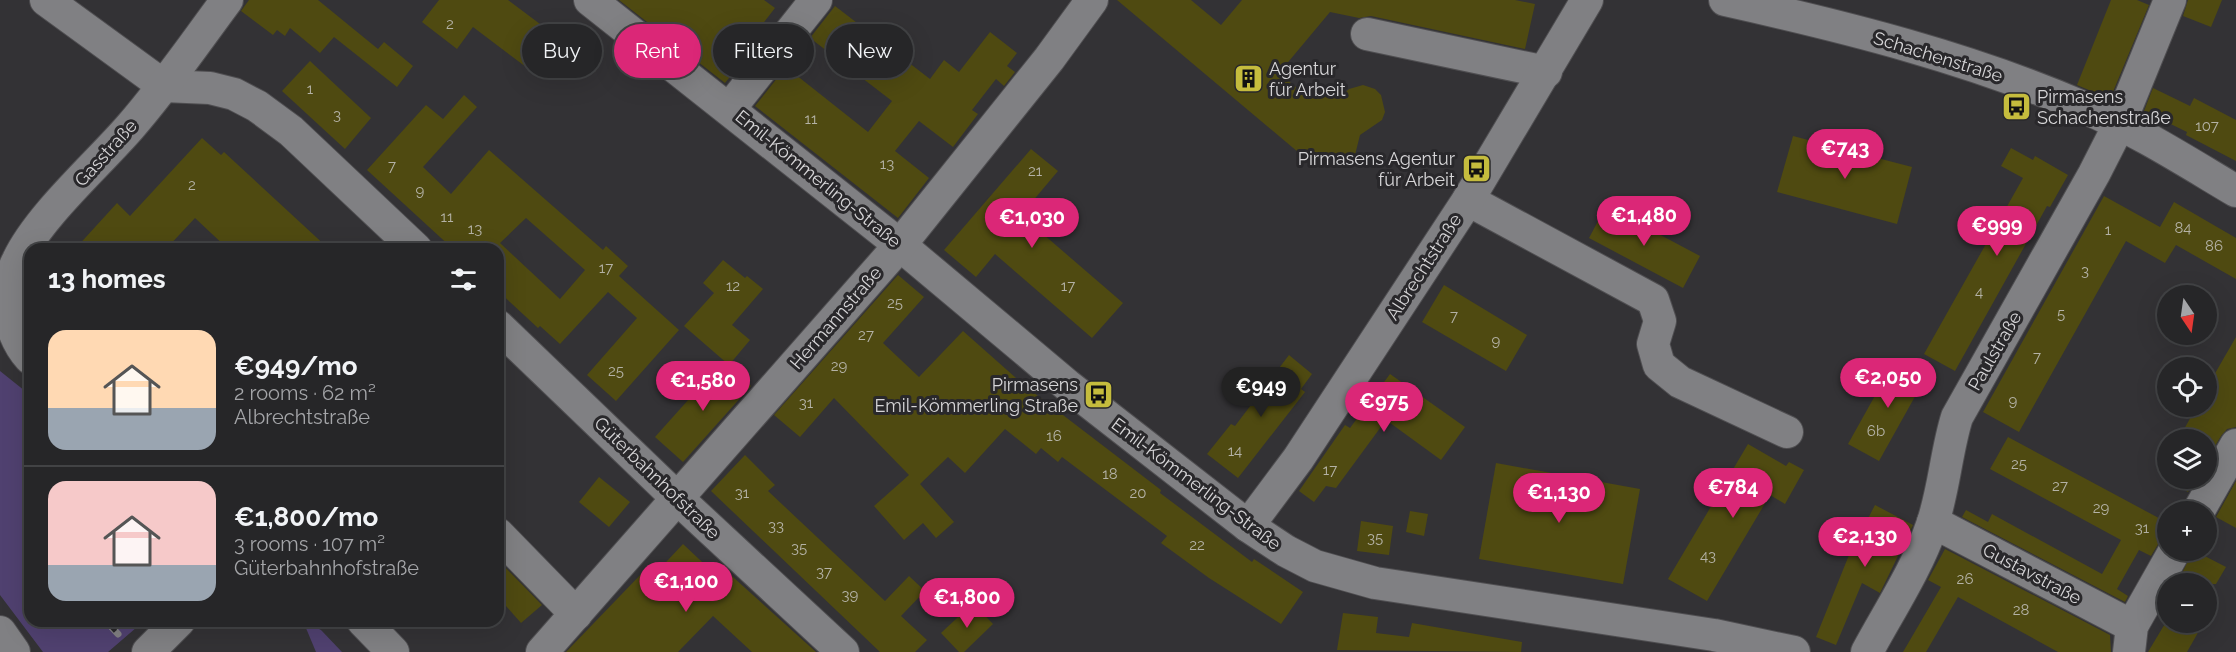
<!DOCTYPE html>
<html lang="en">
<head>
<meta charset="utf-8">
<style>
  body { margin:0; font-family:Raleway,sans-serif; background:#323234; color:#f1f3f6; height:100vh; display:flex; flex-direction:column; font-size:22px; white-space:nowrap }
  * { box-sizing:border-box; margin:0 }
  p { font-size:20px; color:#a4a5a8 }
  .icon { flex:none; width:33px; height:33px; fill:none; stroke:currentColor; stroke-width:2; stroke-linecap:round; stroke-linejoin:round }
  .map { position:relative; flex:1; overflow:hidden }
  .sheet { position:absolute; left:24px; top:243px; width:480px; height:384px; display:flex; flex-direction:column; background:#262628; border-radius:18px; box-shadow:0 6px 24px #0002,0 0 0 2px #424345 }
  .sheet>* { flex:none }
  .guide { position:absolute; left:522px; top:24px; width:570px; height:54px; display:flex; gap:12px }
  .needle { width:39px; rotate:167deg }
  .buttons { position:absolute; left:2157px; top:285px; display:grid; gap:12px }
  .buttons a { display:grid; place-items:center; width:60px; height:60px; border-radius:50%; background:#262628; box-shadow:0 6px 24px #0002,0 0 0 2px #424345; font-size:30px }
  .price { position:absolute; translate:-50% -51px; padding:0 14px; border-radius:21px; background:#db2777; color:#fff; font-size:20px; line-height:39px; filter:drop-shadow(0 2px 3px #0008) }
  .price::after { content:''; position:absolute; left:50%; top:36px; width:18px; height:14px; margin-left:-9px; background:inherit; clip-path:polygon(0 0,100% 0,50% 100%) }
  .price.selected { background:#222; color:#fff }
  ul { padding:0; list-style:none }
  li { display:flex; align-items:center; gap:18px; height:150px; padding:0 24px }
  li+li { border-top:2px solid #424345 }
  li span { display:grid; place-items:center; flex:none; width:168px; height:120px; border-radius:18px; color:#555 }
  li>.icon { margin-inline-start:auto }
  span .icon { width:72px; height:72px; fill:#fffc; stroke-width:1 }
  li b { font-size:26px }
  h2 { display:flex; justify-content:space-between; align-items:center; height:72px; padding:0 24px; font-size:26px }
  .pill { padding:0 21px; border-radius:27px; background:#262628; box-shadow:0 6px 24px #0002,0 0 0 2px #424345; font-size:21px; line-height:54px }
  .pill.selected { background:#db2777; color:#fff }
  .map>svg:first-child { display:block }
  .green { fill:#504170 }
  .building { fill:#4f4a11; fill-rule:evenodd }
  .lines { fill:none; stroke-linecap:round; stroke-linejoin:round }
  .minor-casing { stroke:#4f4e51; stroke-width:34 }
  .minor { stroke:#808083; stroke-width:32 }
  .rail-casing { stroke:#828183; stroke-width:7 }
  .rail { stroke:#29282b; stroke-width:4.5; stroke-dasharray:14; stroke-linecap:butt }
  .labels { text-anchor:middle; stroke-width:6; stroke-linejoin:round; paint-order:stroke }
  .number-label { font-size:15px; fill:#b4b2a6 }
  .street-label { font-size:18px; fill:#d6d5d7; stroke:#29282b }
  .poi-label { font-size:18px; fill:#d6d5d7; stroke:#29282b; text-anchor:start }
</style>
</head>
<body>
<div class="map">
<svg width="2236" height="652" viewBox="0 0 2236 652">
  <rect width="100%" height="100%" fill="#333235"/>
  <g class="green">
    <polygon points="0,371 30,395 30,621 144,621 108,652 43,652 0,595"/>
    <polygon points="303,621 321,630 342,652 316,652"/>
  </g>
  <g class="building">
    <polygon points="249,0 318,0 378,49 384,42 413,66 397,87 334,37 320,53 290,28 285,36 277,30 273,35 241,11"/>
    <polygon points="439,0 508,0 556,36 530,70 473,27 457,49 422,22"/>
    <polygon points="619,0 764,0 775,8 747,44 753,48 725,83"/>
    <polygon points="1117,0 1191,0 1221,25 1242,0 1515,0 1535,4 1525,49 1371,16 1359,18 1330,12 1279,73 1298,89 1338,99 1349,89 1363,85 1375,89 1381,95 1385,112 1382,120 1360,135 1353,163 1344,155 1334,165 1319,154 1311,163"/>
    <polygon points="2111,0 2137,0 2149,5 2110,99 2077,85"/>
    <polygon points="2188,0 2222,0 2211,27 2183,16"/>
    <polygon points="835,6 930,79 944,60 959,72 990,32 1017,53 1007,66 1015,72 1004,86 996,79 972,110 978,114 953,147 919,121 895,151 929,178 898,218 755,106 786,67 868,132 892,101 810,38"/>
    <polygon points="310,61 371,118 345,149 282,91"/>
    <polygon points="2153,88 2190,106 2194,98 2236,120 2236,161 2186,135 2187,132 2144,111"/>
    <path d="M464,95L477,107L423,167L451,194L489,150L603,250L606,246L628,266L619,276L679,330L616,401L587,375L637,318L608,292L560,344L540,326L538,328L498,291V245L494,249H453L367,170L426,105L443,119ZM526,218L585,270L560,299L500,243Z"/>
    <polygon points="1793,136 1912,167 1897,224 1777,192"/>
    <polygon points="202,138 221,155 224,152 329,249 228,249 195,218 166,249 75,249 117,203 130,216"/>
    <polygon points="2011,148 2033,160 2035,156 2068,175 2050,207 2047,206 1955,371 1924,354 2023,178 2001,166"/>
    <polygon points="1031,149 1058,171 1021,215 1123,303 1092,338 995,254 976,277 944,250"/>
    <polygon points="2104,196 2160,227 2174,202 2236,238 2236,279 2176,245 2165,263 2126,241 2019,432 1983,412"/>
    <polygon points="1606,206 1700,256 1683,288 1589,238"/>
    <polygon points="723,260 745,278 747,276 763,289 732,325 750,340 729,365 684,326 714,293 703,283"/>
    <polygon points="898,275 924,297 883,343 919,377 963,331 1025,386 1161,490 1160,493 1252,562 1254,559 1303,592 1281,624 1209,578 1161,543 1167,536 1062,457 1058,462 1041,448 1036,454 1005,429 965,473 948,457 920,484 954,522 936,538 923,523 904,540 874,506 909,475 834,398 800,437 774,415"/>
    <polygon points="1444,285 1527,335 1506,371 1422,322"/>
    <polygon points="2236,337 2236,427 2227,429 2221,436 2206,461 2206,440 2178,440 2197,406 2206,406 2206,389"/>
    <polygon points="1289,355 1312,374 1301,389 1305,392 1238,478 1207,454 1231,424 1235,426"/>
    <polygon points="1896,358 1927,375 1879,461 1848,444"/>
    <polygon points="723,361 751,386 683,462 655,437"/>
    <polygon points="1390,374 1465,427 1441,460 1386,420 1336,488 1326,486 1314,502 1299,491 1345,425 1350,428"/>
    <polygon points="2008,437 2168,523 2168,534 2160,541 2151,556 2139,550 2117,589 2128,596 2125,602 1962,517 1966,510 1988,522 1992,514 2102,574 2121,540 1990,469"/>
    <polygon points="1748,444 1786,466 1789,462 1804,470 1785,504 1770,495 1707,601 1668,579"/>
    <polygon points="745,455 775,485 768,491 885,601 909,576 925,591 901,616 927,640 915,652 880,652 711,491"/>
    <polygon points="1496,463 1640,489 1623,584 1479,559"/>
    <polygon points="599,477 630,502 609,527 579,502"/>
    <polygon points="2164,478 2196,478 2188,492"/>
    <polygon points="2236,481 2236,528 2216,517"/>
    <polygon points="1875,505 1913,525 1880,593 1862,583 1836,645 1816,637 1849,555"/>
    <polygon points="1410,511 1428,514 1424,536 1406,532"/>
    <polygon points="1361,521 1393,526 1389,555 1357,551"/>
    <polygon points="683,544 716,575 723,568 816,652 752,652 713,616 678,652 566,652 645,570 652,577"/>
    <polygon points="1945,549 2110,635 2111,652 2058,652 1958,597 1926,652 1903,652 1941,587 1928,580"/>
    <polygon points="2193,550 2226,567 2216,584 2177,584"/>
    <polygon points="498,560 542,605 521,623 498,597"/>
    <polygon points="973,603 993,624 964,652 959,652 941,633"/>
    <polygon points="1343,613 1378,617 1376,633 1409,637 1412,623 1522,642 1521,652 1337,650"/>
    <polygon points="2166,622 2204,622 2187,652 2148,652"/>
  </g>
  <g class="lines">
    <defs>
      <g id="minor">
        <polyline points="46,0 164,86"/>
        <polyline points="590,0 900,245 1067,385 1248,526 1286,551 1315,566 1375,583 1714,635 1794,652"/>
        <path d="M1725,0C1846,27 1970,58 2085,108C2137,130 2187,162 2236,191"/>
        <polyline points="1367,34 1546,72"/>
        <polyline points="164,86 210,88 234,94 257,106 291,131 416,249"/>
        <polyline points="730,108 816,0"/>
        <polyline points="1468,200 1653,300 1660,321 1653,344 1659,365 1680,382 1787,432"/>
        <polyline points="498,326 677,498 843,652"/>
        <path d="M30,358C7,332 2,291 18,260C39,216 96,166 130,127C165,87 195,43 227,0"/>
        <polyline points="2198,512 2236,445"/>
        <polyline points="1933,522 2132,626"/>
        <polyline points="1248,526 1298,459 1468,200 1587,0"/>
        <polyline points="498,534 576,614"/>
        <polyline points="363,621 393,652"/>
        <polyline points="0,632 14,652"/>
        <polyline points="148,652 179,621"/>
        <polyline points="542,652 900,245 1049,59 1092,0"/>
        <path d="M1867,652C1889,611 1917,569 1932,525C1944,491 1946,452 1957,417L2094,174L2119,125L2170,0"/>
        <polyline points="2129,652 2132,626 2175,550"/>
      </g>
    </defs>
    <use href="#minor" class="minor-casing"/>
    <use href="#minor" class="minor"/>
    <defs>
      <polyline id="rail" points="106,621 118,634"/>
    </defs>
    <use href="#rail" class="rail-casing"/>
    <use href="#rail" class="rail"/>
  </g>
  <defs>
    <symbol id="building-square" viewBox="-11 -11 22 22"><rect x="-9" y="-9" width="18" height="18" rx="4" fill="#c5bc3d" stroke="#29282b"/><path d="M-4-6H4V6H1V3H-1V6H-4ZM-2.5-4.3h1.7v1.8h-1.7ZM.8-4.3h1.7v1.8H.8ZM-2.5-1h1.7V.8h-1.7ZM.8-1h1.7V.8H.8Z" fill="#111"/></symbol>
    <symbol id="bus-square" viewBox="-11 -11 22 22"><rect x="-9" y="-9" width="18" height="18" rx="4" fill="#c5bc3d" stroke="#29282b"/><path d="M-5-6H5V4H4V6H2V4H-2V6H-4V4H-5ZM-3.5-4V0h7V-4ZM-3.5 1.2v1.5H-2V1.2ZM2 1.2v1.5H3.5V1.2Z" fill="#111"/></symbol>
  </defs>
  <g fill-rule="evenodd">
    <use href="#building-square" x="1232" y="62" width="33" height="33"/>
    <use href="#bus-square" x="2000" y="90" width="33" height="33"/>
    <use href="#bus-square" x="1460" y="152" width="33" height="33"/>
    <use href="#bus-square" x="1082" y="378" width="33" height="33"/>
  </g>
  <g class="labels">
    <g class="number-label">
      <text x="450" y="29">2</text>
      <text x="310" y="94">1</text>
      <text x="337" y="120">3</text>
      <text x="811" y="124">11</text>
      <text x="2207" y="131">107</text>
      <text x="887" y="169">13</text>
      <text x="392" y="171">7</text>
      <text x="1035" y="176">21</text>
      <text x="192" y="190">2</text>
      <text x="420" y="196">9</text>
      <text x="447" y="222">11</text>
      <text x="2183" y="233">84</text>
      <text x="475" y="234">13</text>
      <text x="2108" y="235">1</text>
      <text x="2214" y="251">86</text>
      <text x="606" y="273">17</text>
      <text x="2085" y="276">3</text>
      <text x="733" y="291">12</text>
      <text x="1068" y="291">17</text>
      <text x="1979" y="297">4</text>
      <text x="895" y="308">25</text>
      <text x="2061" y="319">5</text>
      <text x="1454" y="321">7</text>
      <text x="866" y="340">27</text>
      <text x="1496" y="346">9</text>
      <text x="2037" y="362">7</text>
      <text x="839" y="371">29</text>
      <text x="616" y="376">25</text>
      <text x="2013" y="406">9</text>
      <text x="806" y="408">31</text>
      <text x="1876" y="436">6b</text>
      <text x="1054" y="441">16</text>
      <text x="1235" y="456">14</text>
      <text x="2019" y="469">25</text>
      <text x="1330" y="475">17</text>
      <text x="1110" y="479">18</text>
      <text x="2060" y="491">27</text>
      <text x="742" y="498">31</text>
      <text x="1138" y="498">20</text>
      <text x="2101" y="513">29</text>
      <text x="776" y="531">33</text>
      <text x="2142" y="533">31</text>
      <text x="1375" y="543">35</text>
      <text x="1197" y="550">22</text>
      <text x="799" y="553">35</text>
      <text x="1708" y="561">43</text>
      <text x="824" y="577">37</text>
      <text x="1965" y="584">26</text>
      <text x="850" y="600">39</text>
      <text x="2021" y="615">28</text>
    </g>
    <g class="street-label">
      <text transform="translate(1938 57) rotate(17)" y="6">Schachenstraße</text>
      <text transform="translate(106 153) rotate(-48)" y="6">Gasstraße</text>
      <text transform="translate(818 179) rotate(39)" y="6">Emil-Kömmerling-Straße</text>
      <text transform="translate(1424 267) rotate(-57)" y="6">Albrechtstraße</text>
      <text transform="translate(836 318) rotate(-49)" y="6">Hermannstraße</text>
      <text transform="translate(1995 351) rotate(-60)" y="6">Paulstraße</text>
      <text transform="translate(657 478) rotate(44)" y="6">Güterbahnhofstraße</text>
      <text transform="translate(1196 484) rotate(37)" y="6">Emil-Kömmerling-Straße</text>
      <text transform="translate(2032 574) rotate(28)" y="6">Gustavstraße</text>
    </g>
    <g class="poi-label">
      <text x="1269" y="75">Agentur<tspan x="1269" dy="21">für Arbeit</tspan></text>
      <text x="2037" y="103">Pirmasens<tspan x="2037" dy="21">Schachenstraße</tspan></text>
      <text x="1455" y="165" text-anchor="end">Pirmasens Agentur<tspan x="1455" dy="21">für Arbeit</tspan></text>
      <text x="1078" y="391" text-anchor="end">Pirmasens<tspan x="1078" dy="21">Emil-Kömmerling Straße</tspan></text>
    </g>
  </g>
</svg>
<div class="buttons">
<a><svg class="needle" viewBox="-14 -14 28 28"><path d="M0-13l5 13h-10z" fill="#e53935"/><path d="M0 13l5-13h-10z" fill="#a4a5a8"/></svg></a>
<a><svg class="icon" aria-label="locate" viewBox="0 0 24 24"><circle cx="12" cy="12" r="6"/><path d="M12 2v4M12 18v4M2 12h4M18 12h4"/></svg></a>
<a><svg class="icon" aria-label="layers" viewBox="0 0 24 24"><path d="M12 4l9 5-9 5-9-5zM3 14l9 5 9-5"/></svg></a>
<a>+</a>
<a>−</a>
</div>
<b class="price" style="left:1845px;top:180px">€743</b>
<b class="price" style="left:1644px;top:247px">€1,480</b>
<b class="price" style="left:1032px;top:249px">€1,030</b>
<b class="price" style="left:1997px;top:257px">€999</b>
<b class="price" style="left:1888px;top:409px">€2,050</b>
<b class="price" style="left:703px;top:412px">€1,580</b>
<b class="price selected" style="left:1261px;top:418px">€949</b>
<b class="price" style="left:1384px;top:433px">€975</b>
<b class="price" style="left:1733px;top:519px">€784</b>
<b class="price" style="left:1559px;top:524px">€1,130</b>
<b class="price" style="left:1865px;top:568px">€2,130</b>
<b class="price" style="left:686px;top:613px">€1,100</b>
<b class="price" style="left:967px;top:629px">€1,800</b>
<div class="guide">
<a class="pill">Buy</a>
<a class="pill selected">Rent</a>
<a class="pill">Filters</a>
<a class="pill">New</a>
</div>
<section class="sheet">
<h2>13 homes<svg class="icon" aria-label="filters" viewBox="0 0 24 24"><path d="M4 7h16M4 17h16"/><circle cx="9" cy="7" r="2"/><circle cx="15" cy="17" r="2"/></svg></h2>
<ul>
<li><span style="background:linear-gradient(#ffd9b3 65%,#9aa5b1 0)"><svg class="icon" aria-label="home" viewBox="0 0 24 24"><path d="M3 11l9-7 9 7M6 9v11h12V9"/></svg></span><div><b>€949/mo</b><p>2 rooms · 62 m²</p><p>Albrechtstraße</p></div></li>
<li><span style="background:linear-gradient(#f6c9c9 70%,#9aa5b1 0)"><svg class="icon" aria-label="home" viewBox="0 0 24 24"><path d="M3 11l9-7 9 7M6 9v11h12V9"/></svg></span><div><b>€1,800/mo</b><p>3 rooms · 107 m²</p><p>Güterbahnhofstraße</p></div></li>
</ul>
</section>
</div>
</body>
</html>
